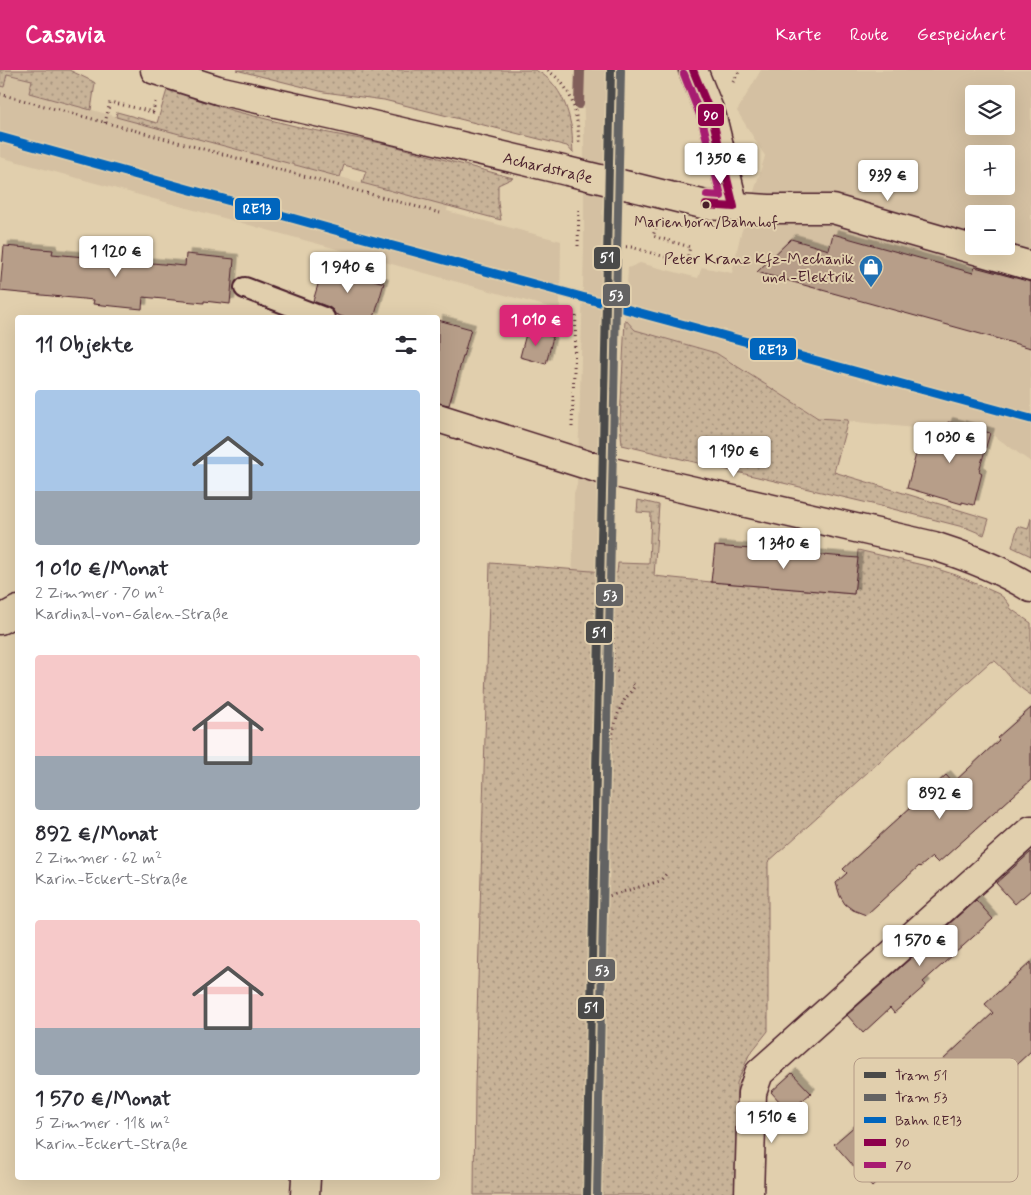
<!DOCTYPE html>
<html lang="de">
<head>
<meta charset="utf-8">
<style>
  body { margin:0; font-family:Mynerve,sans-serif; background:#f7f7f7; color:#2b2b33; height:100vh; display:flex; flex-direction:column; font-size:19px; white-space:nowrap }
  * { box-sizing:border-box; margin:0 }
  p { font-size:16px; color:#7c7c81 }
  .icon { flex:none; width:28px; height:28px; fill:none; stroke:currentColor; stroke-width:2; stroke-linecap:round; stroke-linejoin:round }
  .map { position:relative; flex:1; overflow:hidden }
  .side { position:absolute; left:15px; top:245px; width:425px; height:865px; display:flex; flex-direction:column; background:#fff; border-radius:5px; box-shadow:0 5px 20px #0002 }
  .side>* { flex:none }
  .tools { position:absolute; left:965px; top:15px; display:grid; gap:10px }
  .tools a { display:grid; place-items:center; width:50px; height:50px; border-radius:5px; background:#fff; box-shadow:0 5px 20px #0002; font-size:25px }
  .price { position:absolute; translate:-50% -42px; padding:0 11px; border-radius:5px; background:#fff; color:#222; font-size:16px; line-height:32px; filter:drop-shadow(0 1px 2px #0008) }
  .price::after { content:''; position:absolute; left:50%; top:30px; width:15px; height:11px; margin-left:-8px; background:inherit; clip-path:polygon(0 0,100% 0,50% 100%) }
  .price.on { background:#db2777; color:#fff }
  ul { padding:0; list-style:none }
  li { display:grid; align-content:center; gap:10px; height:265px; padding:0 20px }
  li span { display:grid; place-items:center; height:155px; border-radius:5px; color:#555 }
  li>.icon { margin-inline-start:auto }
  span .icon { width:90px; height:90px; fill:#fffc; stroke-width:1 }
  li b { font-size:21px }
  h2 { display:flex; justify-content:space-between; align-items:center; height:60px; padding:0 20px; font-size:21px }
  header { display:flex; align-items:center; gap:30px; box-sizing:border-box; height:70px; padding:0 25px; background:#db2777; color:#fff }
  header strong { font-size:24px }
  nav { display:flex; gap:28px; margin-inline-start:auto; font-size:18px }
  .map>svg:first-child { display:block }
  .built { fill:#d4c0a2; fill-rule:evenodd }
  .grass { fill:url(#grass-dots); stroke:#896962 }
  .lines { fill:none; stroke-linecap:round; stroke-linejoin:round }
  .stream { stroke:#815f5a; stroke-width:10 }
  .building { fill:#b79e89; stroke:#4a1f2b; filter:url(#shadow) }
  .service-casing { stroke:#4a1f2b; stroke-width:24 }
  .minor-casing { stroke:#4a1f2b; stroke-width:31 }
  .path { stroke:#4a1f2b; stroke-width:3; stroke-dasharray:1 4; stroke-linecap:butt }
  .service { stroke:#e1cfad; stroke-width:20 }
  .minor { stroke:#e1cfad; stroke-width:28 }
  .minor-bridge-casing { stroke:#4a1f2b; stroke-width:31; stroke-linecap:butt }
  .minor-bridge { stroke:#e1cfad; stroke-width:28 }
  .bus-1-casing { stroke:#e1cfad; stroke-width:11 }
  .bus-2-casing { stroke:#e1cfad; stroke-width:11 }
  .bus-1 { stroke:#8d004c; stroke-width:8 }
  .bus-2 { stroke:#a71b71; stroke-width:8 }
  .rail-1-casing { stroke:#e1cfad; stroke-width:12 }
  .rail-1 { stroke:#0065bd; stroke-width:9 }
  .tram-1-casing { stroke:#e1cfad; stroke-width:11 }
  .tram-2-casing { stroke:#e1cfad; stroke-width:11 }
  .tram-1 { stroke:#4a4a49; stroke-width:8 }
  .tram-2 { stroke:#646363; stroke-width:8 }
  .bus-dot { fill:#4a1f2b; stroke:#e1cfad; stroke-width:2 }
  .labels { text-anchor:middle; stroke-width:4; stroke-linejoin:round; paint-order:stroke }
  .bus-label { font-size:15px; fill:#4a1f2b; stroke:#e1cfad }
  .street-label { font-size:16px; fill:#4a1f2b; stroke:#e1cfad }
  .poi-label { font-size:16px; fill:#4a1f2b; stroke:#e1cfad; text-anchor:end }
  .key { fill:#e1cfad; stroke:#b49a86; stroke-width:1 }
  .key-label { font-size:14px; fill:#4a1f2b }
  .line-badge { stroke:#e1cfad; stroke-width:2 }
  .badge-label { font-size:14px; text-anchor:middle; font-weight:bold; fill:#fff }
</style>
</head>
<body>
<header>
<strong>Casavia</strong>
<nav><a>Karte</a><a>Route</a><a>Gespeichert</a></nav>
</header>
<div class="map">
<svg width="1031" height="1125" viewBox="0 0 1031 1125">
  <defs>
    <pattern id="grass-dots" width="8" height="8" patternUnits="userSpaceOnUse" patternTransform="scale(1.25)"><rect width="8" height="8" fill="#c8b398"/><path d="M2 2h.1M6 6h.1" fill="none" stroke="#a4917c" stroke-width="1.8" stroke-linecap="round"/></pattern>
    <filter id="shadow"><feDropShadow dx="4.5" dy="-4.5" stdDeviation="0" flood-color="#0004"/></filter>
  </defs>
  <rect width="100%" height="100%" fill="#e1cfad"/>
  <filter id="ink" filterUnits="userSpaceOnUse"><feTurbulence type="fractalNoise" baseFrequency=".02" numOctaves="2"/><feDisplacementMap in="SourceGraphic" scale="10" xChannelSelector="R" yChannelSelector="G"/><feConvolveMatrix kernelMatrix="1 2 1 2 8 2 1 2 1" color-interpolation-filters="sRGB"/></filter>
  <g filter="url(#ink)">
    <g class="built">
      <polygon points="583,0 618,0 609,371 608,422 612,424 608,617 561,1125 574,423 577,415 579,361 584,178 584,54"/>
      <path d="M761,0H1031V392L990,363L948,352L914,358L819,348L716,283L634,260L625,249L628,198L640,193L698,208L702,197L732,203L740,167L765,86L737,41ZM974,24H1006V56H974ZM974,84H1006V116H974ZM974,144H1006V176H974Z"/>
      <polygon points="7,4 32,10 29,23 448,136 447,141 561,171 560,240 0,87 0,16 4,17"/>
    </g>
    <g class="grass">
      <polygon points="0,0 69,0 92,11 95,13 91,40 29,23 32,10 7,4 4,17 0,16"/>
      <path d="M236,0H535C555,9 566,31 570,51C573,61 572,72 573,83L567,76L384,30L324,22Z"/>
      <polygon points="167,20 234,41 303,58 386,74 513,108 498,115 498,133 501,150 362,113 366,101 344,95 340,107 116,47 117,42 157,53"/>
      <polygon points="625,249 635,260 716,283 818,348 848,350 834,402 989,449 984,465 967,458 889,438 622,375 620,352"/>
      <path d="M638,430L659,435L654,506L711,512L854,524L858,480L931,497L956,505L999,524L1005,529L1009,534L1011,539L1031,553V625C1023,620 1015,614 1009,606C1004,600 1001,596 995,591L990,592L768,792V961L749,985L737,1013L735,1125H474L475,1016L490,493L617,503L618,493L649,494L651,443L637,442Z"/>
      <polygon points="1031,448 1031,486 1012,477 1018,456 1028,459"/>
    </g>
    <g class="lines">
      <polyline class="stream" points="579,34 580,0"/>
    </g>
    <g class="building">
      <polygon points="833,164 973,203 975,197 1031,212 1031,278 757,202 791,169 829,180"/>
      <polygon points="4,176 53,180 52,184 185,196 186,184 234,189 230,234 204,231 204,233 143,227 142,239 93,234 94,230 0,221"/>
      <polygon points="324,195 384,213 374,248 346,248 335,244 333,240 329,237 313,231"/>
      <polygon points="438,250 471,259 449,335 438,333"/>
      <polygon points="527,260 553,267 546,294 520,287"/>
      <polygon points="948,352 990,363 979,401 982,403 974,435 962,432 962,434 907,418 920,369 924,370 927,360 944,364"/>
      <polygon points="715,476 858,488 854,524 711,512"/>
      <polygon points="1031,638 1031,710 938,793 932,787 920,797 919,796 866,845 853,840 845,834 840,826 836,813 847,803 843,799 946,705 953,713 999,670 997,668"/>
      <polygon points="1031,782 1031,820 1015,834 996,813"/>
      <polygon points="976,830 993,849 923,912 926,915 894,943 890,938 863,963 847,945"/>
      <polygon points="1031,892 1031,981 960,1047 959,1047 892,1106 888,1102 872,1117 834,1074 887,1028 894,1036 993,943 985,934"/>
      <polygon points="792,1003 811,1023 789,1042 771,1022"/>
    </g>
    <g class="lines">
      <defs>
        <polyline id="service" points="245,218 324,248"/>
        <g id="minor">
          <polyline points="155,0 218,20 334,46 567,101"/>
          <polyline points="693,0 712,47 734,137"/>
          <polyline points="629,116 706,135 769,139 833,139 1031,196"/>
          <path d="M438,348L603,400L934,476C969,487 1000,499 1031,518"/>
          <polyline points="0,550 18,540"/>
          <polyline points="305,1125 306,1108"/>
          <polyline points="749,1125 752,1023 759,1003 1031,760"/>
        </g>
      </defs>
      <use href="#service" class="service-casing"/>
      <use href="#minor" class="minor-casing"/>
      <g class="path">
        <path d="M548,0C552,4 557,7 560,11C575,27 578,52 579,73"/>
        <polyline points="733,12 740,0"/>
        <polyline points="0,24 440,143"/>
        <polyline points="105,53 110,32 153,42 155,32"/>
        <polyline points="578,176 579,136"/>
        <polyline points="616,176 631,177 686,193 690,177 653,166 657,154"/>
        <polyline points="616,186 617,145"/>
        <polyline points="615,255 613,332 616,332 615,372"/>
        <polyline points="572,357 576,245"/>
        <polyline points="614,433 613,598 619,603"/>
        <polyline points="633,614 635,616 625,629 621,637 617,646 608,683 605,827 660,811 667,803"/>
      </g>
      <use href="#service" class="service"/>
      <use href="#minor" class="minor"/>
      <defs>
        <polyline id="minor-bridge" points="567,101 629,116"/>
      </defs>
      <use href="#minor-bridge" class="minor-bridge-casing"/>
      <use href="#minor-bridge" class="minor-bridge"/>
      <defs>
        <polyline id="bus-1" points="693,0 712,47 734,137 706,135"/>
        <polyline id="bus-2" points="684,4 702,50 721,126 707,125"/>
      </defs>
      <use href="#bus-1" class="bus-1-casing"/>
      <use href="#bus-2" class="bus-2-casing"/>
      <use href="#bus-1" class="bus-1"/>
      <use href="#bus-2" class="bus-2"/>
      <defs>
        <polyline id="rail-1" points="0,67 360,167 1031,349"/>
      </defs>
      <use href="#rail-1" class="rail-1-casing"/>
      <use href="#rail-1" class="rail-1"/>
      <defs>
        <polyline id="tram-1" points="587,1125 611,0"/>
        <polyline id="tram-2" points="597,1125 621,0"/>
      </defs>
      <use href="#tram-1" class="tram-1-casing"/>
      <use href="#tram-2" class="tram-2-casing"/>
      <use href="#tram-1" class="tram-1"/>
      <use href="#tram-2" class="tram-2"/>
    </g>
  </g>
  <defs>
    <symbol id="shop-pin" viewBox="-11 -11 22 30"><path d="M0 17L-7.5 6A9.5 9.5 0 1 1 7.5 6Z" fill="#1f6fb2" stroke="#e1cfad"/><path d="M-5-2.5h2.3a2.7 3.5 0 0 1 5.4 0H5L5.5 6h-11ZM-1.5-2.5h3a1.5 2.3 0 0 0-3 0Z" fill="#fff"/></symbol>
  </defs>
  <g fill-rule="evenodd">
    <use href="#shop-pin" x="857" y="183" width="28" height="38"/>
  </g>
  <circle class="bus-dot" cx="706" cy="135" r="4.5"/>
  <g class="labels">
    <g class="bus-label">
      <text x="706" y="157">Marienborn/Bahnhof</text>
    </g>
    <g class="street-label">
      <text transform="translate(548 97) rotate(13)" y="6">Achardstraße</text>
    </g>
    <g class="poi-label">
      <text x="854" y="194">Peter Kranz Kfz-Mechanik<tspan x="854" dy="18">und -Elektrik</tspan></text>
    </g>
  </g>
  <rect x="854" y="988" width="164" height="124" rx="8" class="key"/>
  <rect x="864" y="1002" width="22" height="6" fill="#4a4a49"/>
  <rect x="864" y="1024" width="22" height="7" fill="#646363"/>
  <rect x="864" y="1047" width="22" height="6" fill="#0065bd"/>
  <rect x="864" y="1069" width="22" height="7" fill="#8d004c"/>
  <rect x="864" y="1092" width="22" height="6" fill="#a71b71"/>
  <g class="key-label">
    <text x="895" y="1010">Tram 51</text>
    <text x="895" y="1032">Tram 53</text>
    <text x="895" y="1055">Bahn RE13</text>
    <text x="895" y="1077">90</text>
    <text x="895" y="1100">70</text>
  </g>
  <g class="line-badge">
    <rect x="697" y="33" width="28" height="24" rx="5" fill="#8d004c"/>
    <rect x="234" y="127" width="47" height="24" rx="5" fill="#0065bd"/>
    <rect x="593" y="176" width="28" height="24" rx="5" fill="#4a4a49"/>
    <rect x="602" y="213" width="29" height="24" rx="5" fill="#646363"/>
    <rect x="749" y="267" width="48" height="24" rx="5" fill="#0065bd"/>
    <rect x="595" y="513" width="29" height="24" rx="5" fill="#646363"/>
    <rect x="585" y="550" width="28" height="24" rx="5" fill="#4a4a49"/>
    <rect x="587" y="888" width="29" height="24" rx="5" fill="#646363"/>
    <rect x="577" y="926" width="28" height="24" rx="5" fill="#4a4a49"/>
  </g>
  <g class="badge-label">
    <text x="711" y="50">90</text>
    <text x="257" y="143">RE13</text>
    <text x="607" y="192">51</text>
    <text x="616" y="230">53</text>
    <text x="773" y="284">RE13</text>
    <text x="610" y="530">53</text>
    <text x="599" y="567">51</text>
    <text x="602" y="905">53</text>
    <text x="591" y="942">51</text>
  </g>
</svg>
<div class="tools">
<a><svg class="icon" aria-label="layers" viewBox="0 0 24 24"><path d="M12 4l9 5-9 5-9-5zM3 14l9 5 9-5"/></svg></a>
<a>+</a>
<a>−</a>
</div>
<b class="price" style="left:721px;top:115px">1 350 €</b>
<b class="price" style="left:888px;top:132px">939 €</b>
<b class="price" style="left:116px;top:208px">1 120 €</b>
<b class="price" style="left:348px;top:224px">1 940 €</b>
<b class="price on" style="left:536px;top:277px">1 010 €</b>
<b class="price" style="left:950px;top:394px">1 030 €</b>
<b class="price" style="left:734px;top:408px">1 190 €</b>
<b class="price" style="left:784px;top:500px">1 340 €</b>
<b class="price" style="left:940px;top:750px">892 €</b>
<b class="price" style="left:920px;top:897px">1 570 €</b>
<b class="price" style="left:772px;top:1074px">1 510 €</b>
<section class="side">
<h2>11 Objekte<svg class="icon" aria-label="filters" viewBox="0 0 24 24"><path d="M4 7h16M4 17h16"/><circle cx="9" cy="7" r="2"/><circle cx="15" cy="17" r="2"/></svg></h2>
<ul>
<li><span style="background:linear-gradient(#a9c7e8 65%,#9aa5b1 0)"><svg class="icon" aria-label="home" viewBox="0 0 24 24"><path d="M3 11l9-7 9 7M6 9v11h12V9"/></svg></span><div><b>1 010 €/Monat</b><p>2 Zimmer · 70 m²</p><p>Kardinal-von-Galen-Straße</p></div></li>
<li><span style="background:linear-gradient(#f6c9c9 65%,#9aa5b1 0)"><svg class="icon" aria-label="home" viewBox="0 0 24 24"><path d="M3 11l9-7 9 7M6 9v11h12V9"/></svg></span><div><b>892 €/Monat</b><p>2 Zimmer · 62 m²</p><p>Karin-Eckert-Straße</p></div></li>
<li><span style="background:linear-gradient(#f6c9c9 70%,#9aa5b1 0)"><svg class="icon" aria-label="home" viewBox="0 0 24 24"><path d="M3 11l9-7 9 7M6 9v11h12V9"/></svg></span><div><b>1 570 €/Monat</b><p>5 Zimmer · 118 m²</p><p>Karin-Eckert-Straße</p></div></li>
</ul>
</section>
</div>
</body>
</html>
